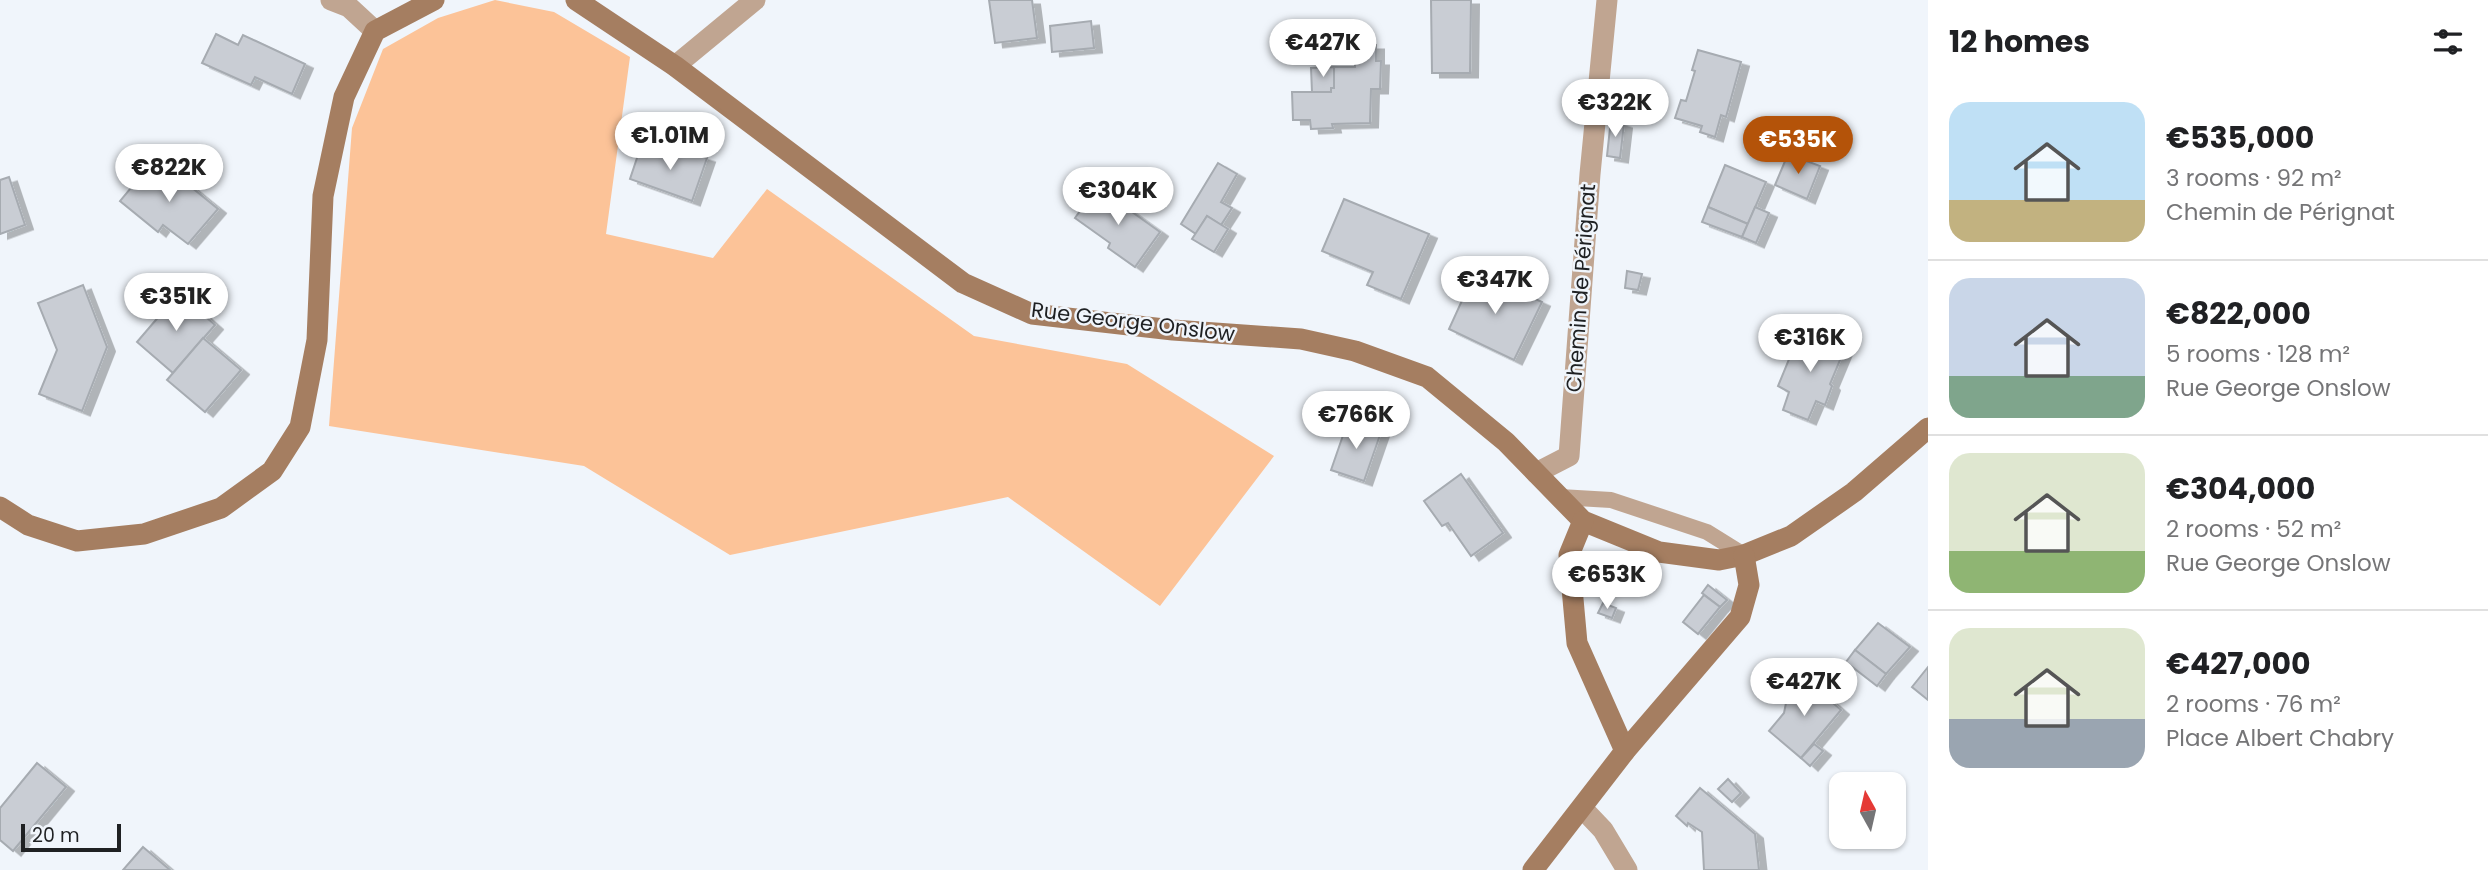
<!DOCTYPE html>
<html lang="en">
<head>
<meta charset="utf-8">
<style>
  body { margin:0; font-family:Poppins,sans-serif; background:#f2f2f2; color:#202124; height:100vh; display:flex; flex-direction:column; font-size:26px; white-space:nowrap }
  * { box-sizing:border-box; margin:0 }
  p { font-size:23px; color:#757577 }
  .icon { flex:none; width:38px; height:38px; fill:none; stroke:currentColor; stroke-width:2; stroke-linecap:round; stroke-linejoin:round }
  .map { position:relative; flex:1; overflow:hidden }
  .sheet { display:flex; flex-direction:column; background:#fff; width:560px }
  .sheet>* { flex:none }
  .needle { width:46px; rotate:352deg }
  .controls { position:absolute; left:1829px; top:772px; display:grid; gap:14px }
  .controls a { display:grid; place-items:center; width:77px; height:77px; border-radius:14px; background:#fff; box-shadow:0 2px 5px #0004; font-size:35px }
  .scale { position:absolute; left:21px; bottom:18px; width:100px; box-sizing:border-box; padding-left:7px; border:4px solid #1f2123; border-top:0; font-size:19px; line-height:24px; white-space:nowrap; color:#1f2123; -webkit-text-stroke:5px #f0f5fb; paint-order:stroke }
  .price { position:absolute; translate:-50% -60px; padding:0 16px; border-radius:24px; background:#fff; color:#222; font-size:23px; line-height:46px; filter:drop-shadow(0 2px 4px #0008) }
  .price::after { content:''; position:absolute; left:50%; top:42px; width:21px; height:16px; margin-left:-10px; background:inherit; clip-path:polygon(0 0,100% 0,50% 100%) }
  .price.on { background:#b45309; color:#fff }
  ul { padding:0; list-style:none }
  li { display:flex; align-items:center; gap:21px; height:175px; padding:0 21px }
  li+li { border-top:2px solid #e0e0e0 }
  li span { display:grid; place-items:center; flex:none; width:196px; height:140px; border-radius:21px; color:#555 }
  li>.icon { margin-inline-start:auto }
  span .icon { width:84px; height:84px; fill:#fffc; stroke-width:1 }
  li b { font-size:30px }
  h2 { display:flex; justify-content:space-between; align-items:center; height:84px; padding:0 21px; font-size:30px }
  main { display:flex; flex:1; min-height:0 }
  .map>svg:first-child { display:block }
  .green { fill:#fcc398 }
  .building { fill:#c9cdd4; stroke:#a6abb1; stroke-width:2; filter:url(#shadow) }
  .lines { fill:none; stroke-linecap:round; stroke-linejoin:round }
  .lane { stroke:#c0a591; stroke-width:16 }
  .street { stroke:#c0a591; stroke-width:21 }
  .secondary { stroke:#a57e61; stroke-width:21 }
  .labels { text-anchor:middle; stroke-width:5; stroke-linejoin:round; paint-order:stroke }
  .street-label { font-size:21px; fill:#1f2123; stroke:#f0f5fb }
</style>
</head>
<body>
<main>
<div class="map">
<svg width="1928" height="870" viewBox="0 0 1928 870">
  <defs>
    <filter id="shadow"><feDropShadow dx="8" dy="4.5" stdDeviation="0" flood-color="#0004"/></filter>
  </defs>
  <rect width="100%" height="100%" fill="#f0f5fb"/>
  <polygon class="green" points="495,0 554,12 630,57 606,234 713,258 767,189 974,336 1127,364 1274,456 1160,606 1008,497 730,555 584,466 329,426 352,128 383,49 438,18"/>
  <g class="building">
    <polygon points="989,0 1032,0 1037,38 995,43"/>
    <polygon points="1431,0 1471,0 1470,73 1432,73"/>
    <polygon points="1091,21 1094,48 1052,52 1050,26"/>
    <polygon points="216,34 238,45 243,35 305,64 292,94 255,77 251,85 202,63"/>
    <polygon points="1354,45 1376,45 1376,61 1381,61 1380,89 1371,89 1370,123 1332,124 1333,128 1311,129 1310,120 1293,120 1292,92 1331,92 1331,88 1334,88 1334,67 1355,67"/>
    <polygon points="1698,50 1741,62 1726,117 1721,115 1715,137 1700,132 1702,126 1675,118 1681,100 1686,101 1695,71 1692,70"/>
    <polygon points="1334,67 1334,88 1331,88 1331,92 1312,92 1311,68"/>
    <polygon points="1611,119 1624,124 1620,158 1607,156"/>
    <polygon points="676,148 707,158 692,201 630,179 640,149 671,159"/>
    <polygon points="1788,154 1820,166 1807,199 1775,185"/>
    <polygon points="1218,163 1237,174 1221,202 1232,208 1221,225 1207,216 1196,234 1181,224"/>
    <polygon points="164,165 218,209 188,244 163,225 158,232 120,201 144,172 152,178"/>
    <polygon points="1725,165 1766,182 1748,224 1708,207"/>
    <polygon points="9,177 25,225 0,234 0,180"/>
    <polygon points="1097,187 1160,232 1135,267 1108,248 1110,243 1075,218"/>
    <polygon points="1344,199 1429,234 1401,299 1367,285 1373,272 1322,251"/>
    <polygon points="1708,207 1748,224 1742,237 1702,222"/>
    <polygon points="1755,207 1769,213 1756,243 1742,237"/>
    <polygon points="1207,216 1228,229 1214,252 1192,239"/>
    <polygon points="1627,271 1642,274 1638,290 1625,288"/>
    <polygon points="1475,272 1542,302 1514,360 1449,329"/>
    <polygon points="83,285 107,347 82,411 39,394 57,350 38,303"/>
    <polygon points="179,293 215,325 173,373 137,342"/>
    <polygon points="1801,330 1845,348 1830,384 1832,386 1825,405 1816,401 1808,420 1783,410 1789,392 1778,386"/>
    <polygon points="203,338 241,370 205,412 167,380"/>
    <polygon points="1348,421 1381,432 1364,481 1331,470"/>
    <polygon points="1461,474 1503,533 1471,556 1448,523 1442,526 1424,501"/>
    <polygon points="1708,585 1727,600 1720,607 1702,593"/>
    <polygon points="1704,595 1720,607 1698,634 1683,622"/>
    <polygon points="1603,603 1616,608 1612,618 1598,613"/>
    <polygon points="1878,623 1910,647 1886,674 1855,650"/>
    <polygon points="1855,650 1886,674 1877,686 1846,662"/>
    <polygon points="1928,667 1928,700 1912,687"/>
    <polygon points="1804,678 1841,710 1801,758 1769,731 1784,713 1787,698"/>
    <polygon points="1814,744 1823,751 1810,766 1801,758"/>
    <polygon points="37,763 66,787 13,851 0,840 0,808"/>
    <polygon points="1728,779 1741,793 1732,802 1718,789"/>
    <polygon points="1700,788 1755,834 1759,870 1704,870 1702,832 1688,823 1687,826 1676,816"/>
    <polygon points="143,847 170,870 123,870"/>
  </g>
  <g class="lines">
    <polyline class="lane" points="1560,497 1611,500 1707,532 1744,555"/>
    <g class="street">
      <polyline points="331,0 349,7 375,31"/>
      <polyline points="675,66 755,0"/>
      <polyline points="1536,473 1569,456 1590,174 1607,0"/>
      <polyline points="1583,809 1603,830 1627,870"/>
    </g>
    <g class="secondary">
      <polyline points="576,0 675,66 963,283 1032,314 1173,330 1301,339 1355,351 1427,377 1506,442 1583,521 1659,552 1719,560 1744,555 1791,536 1854,492 1928,428"/>
      <polyline points="0,507 28,525 77,541 144,534 221,508 272,471 300,427 317,340 323,196 344,97 375,31 434,0"/>
      <polyline points="1583,521 1569,555 1577,643 1625,751"/>
      <polyline points="1533,870 1625,751 1740,617 1749,585 1744,555"/>
    </g>
  </g>
  <g class="labels">
    <g class="street-label">
      <text transform="translate(1581 288) rotate(-86)" y="7">Chemin de Pérignat</text>
      <text transform="translate(1133 322) rotate(7)" y="7">Rue George Onslow</text>
    </g>
  </g>
</svg>
<div class="controls">
<a><svg class="needle" viewBox="-14 -14 28 28"><path d="M0-13l5 13h-10z" fill="#e53935"/><path d="M0 13l5-13h-10z" fill="#757577"/></svg></a>
</div>
<div class="scale">20 m</div>
<b class="price" style="left:1323px;top:79px">€427K</b>
<b class="price" style="left:1615px;top:139px">€322K</b>
<b class="price" style="left:670px;top:172px">€1.01M</b>
<b class="price on" style="left:1798px;top:176px">€535K</b>
<b class="price" style="left:169px;top:204px">€822K</b>
<b class="price" style="left:1118px;top:227px">€304K</b>
<b class="price" style="left:1495px;top:316px">€347K</b>
<b class="price" style="left:176px;top:333px">€351K</b>
<b class="price" style="left:1810px;top:374px">€316K</b>
<b class="price" style="left:1356px;top:451px">€766K</b>
<b class="price" style="left:1607px;top:611px">€653K</b>
<b class="price" style="left:1804px;top:718px">€427K</b>
</div>
<section class="sheet">
<h2>12 homes<svg class="icon" aria-label="filters" viewBox="0 0 24 24"><path d="M4 7h16M4 17h16"/><circle cx="9" cy="7" r="2"/><circle cx="15" cy="17" r="2"/></svg></h2>
<ul>
<li><span style="background:linear-gradient(#bfe0f5 70%,#c2b280 0)"><svg class="icon" aria-label="home" viewBox="0 0 24 24"><path d="M3 11l9-7 9 7M6 9v11h12V9"/></svg></span><div><b>€535,000</b><p>3 rooms · 92 m²</p><p>Chemin de Pérignat</p></div></li>
<li><span style="background:linear-gradient(#c9d6e8 70%,#7fa58c 0)"><svg class="icon" aria-label="home" viewBox="0 0 24 24"><path d="M3 11l9-7 9 7M6 9v11h12V9"/></svg></span><div><b>€822,000</b><p>5 rooms · 128 m²</p><p>Rue George Onslow</p></div></li>
<li><span style="background:linear-gradient(#dfe7d0 70%,#8fb573 0)"><svg class="icon" aria-label="home" viewBox="0 0 24 24"><path d="M3 11l9-7 9 7M6 9v11h12V9"/></svg></span><div><b>€304,000</b><p>2 rooms · 52 m²</p><p>Rue George Onslow</p></div></li>
<li><span style="background:linear-gradient(#dfe7d0 65%,#9aa5b1 0)"><svg class="icon" aria-label="home" viewBox="0 0 24 24"><path d="M3 11l9-7 9 7M6 9v11h12V9"/></svg></span><div><b>€427,000</b><p>2 rooms · 76 m²</p><p>Place Albert Chabry</p></div></li>
</ul>
</section>
</main>
</body>
</html>
